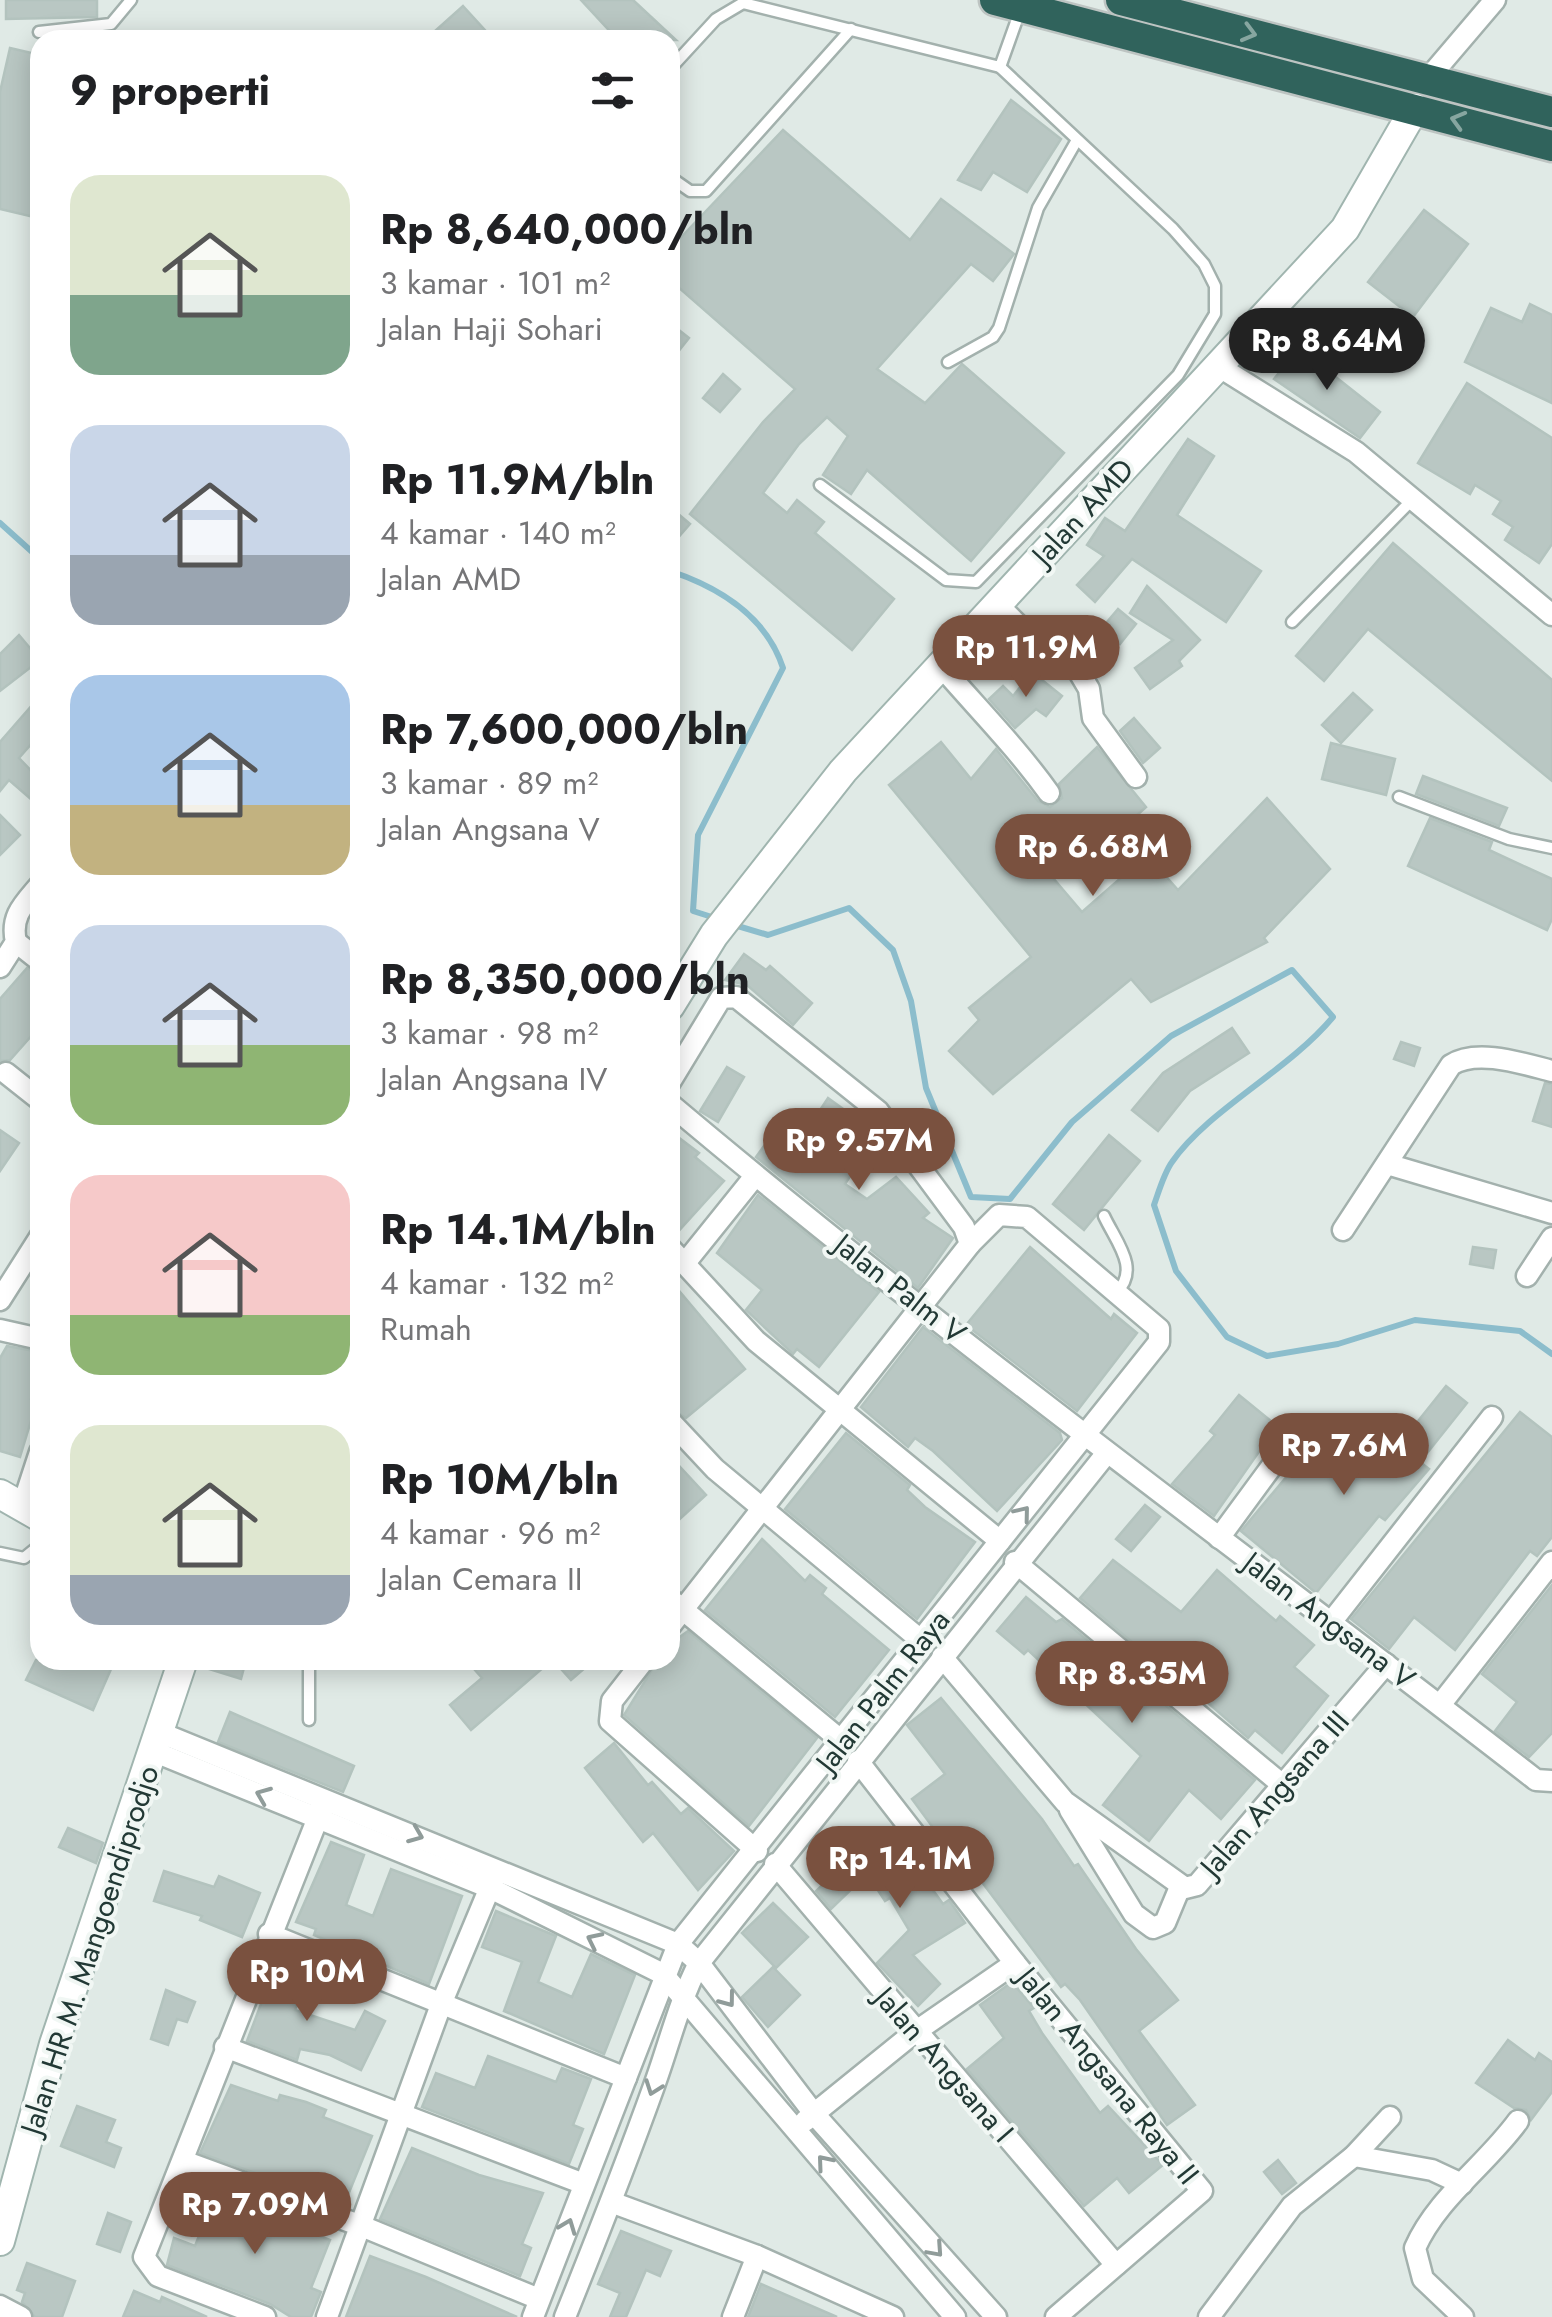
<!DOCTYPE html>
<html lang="id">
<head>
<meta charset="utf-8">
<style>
  body { margin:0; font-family:Jost,sans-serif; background:#f6f6f6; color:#202124; height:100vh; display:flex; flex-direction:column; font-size:38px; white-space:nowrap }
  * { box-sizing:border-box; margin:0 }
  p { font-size:32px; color:#757577 }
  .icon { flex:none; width:55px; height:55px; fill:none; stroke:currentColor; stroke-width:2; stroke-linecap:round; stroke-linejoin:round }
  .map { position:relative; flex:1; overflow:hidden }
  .side { position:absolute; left:30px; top:30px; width:650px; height:1640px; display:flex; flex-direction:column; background:#fff; border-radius:30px; box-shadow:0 5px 25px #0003 }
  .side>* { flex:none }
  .price { position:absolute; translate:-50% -85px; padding:0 22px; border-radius:35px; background:#7a513f; color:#fff; font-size:32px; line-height:65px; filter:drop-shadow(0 2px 5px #0008) }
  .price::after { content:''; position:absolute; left:50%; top:60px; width:30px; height:22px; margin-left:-15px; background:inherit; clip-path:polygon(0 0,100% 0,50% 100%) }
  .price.selected { background:#222; color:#fff }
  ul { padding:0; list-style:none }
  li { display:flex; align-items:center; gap:30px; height:250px; padding:0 40px }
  li span { display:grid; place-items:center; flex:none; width:280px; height:200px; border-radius:30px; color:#555 }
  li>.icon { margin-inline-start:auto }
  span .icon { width:120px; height:120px; fill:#fffc; stroke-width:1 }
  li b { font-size:42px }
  h2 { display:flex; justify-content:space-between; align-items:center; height:120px; padding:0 40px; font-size:42px }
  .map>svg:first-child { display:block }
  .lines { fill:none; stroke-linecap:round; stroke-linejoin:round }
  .stream { stroke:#8cbdcc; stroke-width:6 }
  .building { fill:#b9c7c3; stroke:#b3c3be; stroke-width:2.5 }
  .lane-casing { stroke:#a3b1ad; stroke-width:15 }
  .street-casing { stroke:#a3b1ad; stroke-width:25 }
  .secondary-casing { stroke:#a0b5af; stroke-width:32 }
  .highway-casing { stroke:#bdc4c2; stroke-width:35 }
  .lane { stroke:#fff; stroke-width:10 }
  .street { stroke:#fff; stroke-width:20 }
  .secondary { stroke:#fff; stroke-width:28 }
  .highway { stroke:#30635c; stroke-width:30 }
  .oneway { stroke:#87a6a0 }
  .oneway2 { stroke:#909c9a }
  .labels { text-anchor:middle; stroke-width:8; stroke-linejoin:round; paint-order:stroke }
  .street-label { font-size:30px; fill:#223935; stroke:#f1f7f4 }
</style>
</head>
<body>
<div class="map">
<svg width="1552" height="2317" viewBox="0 0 1552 2317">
  <rect width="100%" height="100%" fill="#e0eae6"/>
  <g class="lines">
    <g class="stream">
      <polyline points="0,523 40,559"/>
      <path d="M670,571C721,588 766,616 783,668L698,835L693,911L715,918"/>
      <path d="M731,924L768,935L849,908L893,950L911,1001L926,1088L971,1197L1010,1199L1072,1122L1171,1036L1292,970L1333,1017C1288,1071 1208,1110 1172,1162C1164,1173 1159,1191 1154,1205L1176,1271L1227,1337L1267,1356L1338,1344L1415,1320L1520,1331L1552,1354"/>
    </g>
  </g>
  <g class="building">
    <polygon points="6,0 97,0 97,17 6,19"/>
    <polygon points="581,0 633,0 676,40 618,40"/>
    <polygon points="463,6 494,40 425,40"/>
    <polygon points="10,48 40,55 40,192 34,217 0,209 0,92"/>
    <polygon points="1011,100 1061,139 1027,192 993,172 981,190 958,180"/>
    <polygon points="783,130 910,240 941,199 1014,254 993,281 971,264 877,369 925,403 962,364 1064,453 971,561 867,470 851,494 823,475 848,436 827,417 799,444 763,493 787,513 797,500 824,522 815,533 894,599 852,650 690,514 763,422 795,389 670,280 670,249"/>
    <polygon points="1424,210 1468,244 1413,317 1368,282"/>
    <polygon points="1530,304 1552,315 1552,403 1465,362 1491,308 1522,322"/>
    <polygon points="670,323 689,338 670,362"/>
    <polygon points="1299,348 1380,412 1360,438 1274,379"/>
    <polygon points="723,374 740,389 720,412 703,398"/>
    <polygon points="1467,383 1552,438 1552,544 1539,563 1505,540 1513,527 1493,514 1501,501 1475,485 1470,494 1418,463"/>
    <polygon points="1188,439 1214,456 1177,515 1261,571 1226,622 1132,559 1095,602 1077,585 1104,556 1087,545 1105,518 1125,531"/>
    <polygon points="670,507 690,524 670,547"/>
    <polygon points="1393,543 1552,680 1552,781 1368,629 1324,681 1296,656"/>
    <polygon points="1147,586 1200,640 1179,661 1182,666 1150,689 1135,668 1173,640 1130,613"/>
    <polygon points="1118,609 1136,624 1120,644 1101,629"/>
    <polygon points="19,635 40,660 0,691 0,654"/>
    <polygon points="1032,672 1062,696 1046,716 1036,709 1015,728 989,699 1003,686 1013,696"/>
    <polygon points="1353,693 1372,710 1341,743 1322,725"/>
    <polygon points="40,696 40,734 19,758 40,780 40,807 9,780 0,791 0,742"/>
    <polygon points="1134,718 1160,748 1143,763 1120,731"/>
    <polygon points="941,742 971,779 996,749 1038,801 1050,807 1062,798 1059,784 1097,747 1146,807 1108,841 1095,826 1073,844 1063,831 1036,858 1082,912 1147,855 1178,890 1267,798 1330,869 1264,938 1267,942 1151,1002 1131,979 993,1094 949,1051 979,1020 969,1008 1031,957 889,785"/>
    <polygon points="1331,743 1395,759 1386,795 1322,779"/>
    <polygon points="1423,776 1507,808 1499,826 1416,794"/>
    <polygon points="0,815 20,835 0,855"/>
    <polygon points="1430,818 1492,842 1489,850 1552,879 1552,919 1547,930 1408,866"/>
    <polygon points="744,954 766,970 770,966 812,1003 793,1025 747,985 725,980"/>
    <polygon points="27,968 40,974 40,1026 10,1060 0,1061 0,999"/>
    <polygon points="1232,1028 1249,1053 1190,1091 1158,1131 1132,1110 1163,1073"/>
    <polygon points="1401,1042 1420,1048 1414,1066 1394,1059"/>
    <polygon points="727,1067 744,1077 718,1122 700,1111"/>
    <polygon points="1545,1083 1552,1084 1552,1127 1533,1121"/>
    <polygon points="828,1098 878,1134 845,1184 867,1199 896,1177 929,1213 923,1218 953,1238 918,1288 756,1157 769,1139 791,1154"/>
    <polygon points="0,1130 19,1143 0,1171"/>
    <polygon points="670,1131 699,1153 695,1157 724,1181 675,1235 670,1235"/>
    <polygon points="1109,1135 1140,1161 1084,1230 1053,1204"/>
    <polygon points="758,1195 879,1292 819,1367 797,1349 793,1354 746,1310 762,1290 717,1253"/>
    <polygon points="1030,1247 1111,1319 1114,1314 1137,1333 1077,1411 966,1325"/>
    <polygon points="1473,1247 1496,1250 1493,1268 1470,1264"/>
    <polygon points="670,1280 745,1369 686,1418 670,1408"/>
    <polygon points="923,1327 1060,1433 1062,1440 997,1511 933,1451 915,1438 908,1447 861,1407"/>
    <polygon points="7,1346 40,1352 31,1399 37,1401 20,1457 0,1451 0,1358"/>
    <polygon points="1446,1386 1467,1403 1420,1462 1429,1469 1385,1520 1379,1516 1316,1593 1241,1531 1314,1444 1355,1476 1387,1436 1399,1445"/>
    <polygon points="1239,1395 1277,1426 1214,1516 1172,1484 1215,1435 1210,1431"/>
    <polygon points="1520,1412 1552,1437 1552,1537 1537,1556 1530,1551 1455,1650 1414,1617 1389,1649 1351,1619"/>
    <polygon points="846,1433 910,1485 907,1490 925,1507 975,1542 917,1619 785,1509"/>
    <polygon points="670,1456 706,1495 670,1528"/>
    <polygon points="1145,1505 1160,1517 1131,1551 1116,1539"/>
    <polygon points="762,1539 805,1581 810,1575 826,1588 822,1594 889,1650 835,1717 705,1610"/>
    <polygon points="1113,1560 1181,1612 1217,1570 1276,1621 1280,1616 1314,1645 1294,1667 1328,1696 1282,1753 1255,1730 1248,1738 1149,1651 1146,1654 1080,1598"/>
    <polygon points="1552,1585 1552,1733 1529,1757 1495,1731 1517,1702 1482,1674"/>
    <polygon points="1026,1597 1056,1622 1062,1619 1255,1780 1221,1819 1189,1790 1149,1841 1103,1805 1141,1756 1028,1650 1024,1654 997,1631"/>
    <polygon points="688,1631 817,1738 749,1826 624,1715 658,1660 670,1660 670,1644"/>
    <polygon points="36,1660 115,1660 93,1710 26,1680"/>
    <polygon points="200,1660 246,1660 241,1679 199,1666"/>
    <polygon points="466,1660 552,1660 471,1730 450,1705 482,1678"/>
    <polygon points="553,1660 594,1660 571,1680"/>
    <polygon points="941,1698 1042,1819 1074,1866 1078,1864 1136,1949 1178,2000 1139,2031 1195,2105 1167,2125 1080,2000 1065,1984 1061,1987 957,1849 941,1831 937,1833 912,1799 945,1774 907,1725"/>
    <polygon points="230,1712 354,1766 343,1792 218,1742"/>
    <polygon points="614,1743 648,1785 652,1782 681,1814 688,1808 734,1851 698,1890 653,1833 643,1842 585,1768"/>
    <polygon points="68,1828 103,1843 96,1863 59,1847"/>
    <polygon points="893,1835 943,1904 949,1900 965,1923 913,1955 940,1984 918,2006 877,1963 909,1930 890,1898 885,1901 870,1878 864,1877 831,1909 816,1891 836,1872"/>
    <polygon points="331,1842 364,1855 346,1905 373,1916 391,1869 462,1896 429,1984 314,1935 316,1929 296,1922"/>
    <polygon points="164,1871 214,1887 219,1876 260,1893 242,1937 200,1920 202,1916 154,1901"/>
    <polygon points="773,1903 808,1937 776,1968 742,1933"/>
    <polygon points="496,1911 556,1936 538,1982 572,1997 591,1954 635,1975 604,2054 504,2011 522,1962 482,1947"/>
    <polygon points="278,1959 309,1971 295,2010 355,2030 365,2011 385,2021 361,2070 330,2055 300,2049 297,2060 247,2041"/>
    <polygon points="773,1967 800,1995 768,2027 742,1997"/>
    <polygon points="1012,1982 1034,2008 1029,2011 1042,2033 1100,2113 1108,2106 1163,2165 1129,2193 1117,2178 1084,2206 967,2069 1004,2038 980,2005"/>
    <polygon points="166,1990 195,2002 187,2022 177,2019 168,2045 151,2039"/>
    <polygon points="1508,2040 1535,2060 1539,2053 1552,2062 1552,2092 1531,2120 1526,2110 1514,2108 1476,2083"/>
    <polygon points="488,2056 556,2082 562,2068 591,2079 573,2125 583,2129 569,2164 422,2107 436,2073 475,2088"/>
    <polygon points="231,2085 278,2101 280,2095 306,2102 326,2110 323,2117 372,2136 344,2205 200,2153"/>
    <polygon points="77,2106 115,2120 106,2142 121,2148 114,2167 61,2146"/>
    <polygon points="412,2148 479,2175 543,2193 522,2244 531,2248 520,2276 380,2219"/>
    <polygon points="1278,2160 1296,2183 1282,2194 1264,2172"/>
    <polygon points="215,2195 330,2240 311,2288 321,2292 311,2317 291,2317 270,2304 167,2265 174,2238 195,2246"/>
    <polygon points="108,2213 131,2222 120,2252 97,2244"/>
    <polygon points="621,2231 671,2251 660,2276 646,2270 626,2317 610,2317 620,2293 598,2284"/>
    <polygon points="370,2256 426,2277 517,2317 346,2317"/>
    <polygon points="27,2263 75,2281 62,2317 35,2317 22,2302 25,2293 17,2290"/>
    <polygon points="761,2284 837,2317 748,2317"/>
    <polygon points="134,2291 160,2302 162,2297 207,2317 123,2317"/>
  </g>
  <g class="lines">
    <defs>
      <g id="lane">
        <polyline points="39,32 111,24 131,0"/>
        <polyline points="670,69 716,19 743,3 1000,67 1020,11"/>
        <polyline points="670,177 690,191 706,191 851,29"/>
        <polyline points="948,362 993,337 999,328 1038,208 1077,140"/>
        <polyline points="820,485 946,580 976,582 1178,375 1215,314 1215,286 1204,264 1173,229 1000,67"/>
        <polyline points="1292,622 1413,499"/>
        <polyline points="1399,797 1509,839 1552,848"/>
        <path d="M1104,1216C1116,1242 1141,1269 1116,1293"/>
        <polyline points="0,1553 24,1558 40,1545"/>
        <polyline points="309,1720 309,1660"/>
      </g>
      <g id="street">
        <polyline points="1426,81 1495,0"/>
        <polyline points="1218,366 1356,452 1552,615"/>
        <polyline points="998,605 1029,636 1058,650 1076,667 1089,689 1093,718 1136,777"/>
        <path d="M941,666C978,709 1016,747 1049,793"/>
        <polyline points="16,942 40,961"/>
        <path d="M0,967L16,942C10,916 24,904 40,885"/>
        <polyline points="6,1073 40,1100"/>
        <polyline points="670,1082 721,998 736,997 878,1111 964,1227 970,1244 670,1626"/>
        <path d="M670,1104C950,1340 1247,1555 1536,1780L1552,1781"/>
        <polyline points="1387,1164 1552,1213"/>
        <path d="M1343,1230L1451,1065C1477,1048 1524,1064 1552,1071"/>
        <polyline points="670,1248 756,1341 1000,1541"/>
        <polyline points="685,1263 755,1176"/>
        <polyline points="1527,1276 1552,1238"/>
        <polyline points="0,1300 40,1237"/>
        <polyline points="0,1330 40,1339"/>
        <polyline points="670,1421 715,1469 923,1642"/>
        <polyline points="22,1507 40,1452"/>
        <polyline points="1219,1538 1297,1432"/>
        <polyline points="1015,1562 1285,1787"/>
        <polyline points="670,1599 843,1742"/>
        <polyline points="1332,1621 1492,1417"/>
        <polyline points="942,1657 1065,1802 1185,1888 1197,1885 1386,1664"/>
        <polyline points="644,1660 612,1701 610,1721 757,1851"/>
        <polyline points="1440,1705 1552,1562"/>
        <polyline points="161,1733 678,1944 699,1963 815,2115 996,2317"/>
        <polyline points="155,1752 490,1888 663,1974 955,2317"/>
        <polyline points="858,1761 1015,1963 1202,2191 1056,2317"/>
        <polyline points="1070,1810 1134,1914 1153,1928 1165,1923 1180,1887"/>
        <polyline points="775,1864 1116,2265"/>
        <polyline points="269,1934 626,2078"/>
        <polyline points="225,2047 584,2184"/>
        <polyline points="805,2121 915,2032 1015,1963"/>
        <polyline points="1354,2156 1432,2170 1462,2184"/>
        <polyline points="183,2161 359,2225 539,2299"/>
        <polyline points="611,2202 757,2256 893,2317"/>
        <polyline points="0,2306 21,2317"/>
        <polyline points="265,2317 158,2276 144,2257 323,1805"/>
        <polyline points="327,2317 442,2002 493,1880"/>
        <polyline points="533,2317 678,1944 1159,1342 1159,1329 1027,1217 999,1215 970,1244"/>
        <path d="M565,2317C596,2240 626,2164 654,2086C669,2045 679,2002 699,1963L1106,1454"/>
        <polyline points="733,2317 757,2256"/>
        <polyline points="1209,2317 1292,2206 1354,2156 1390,2117"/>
        <path d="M1463,2317L1423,2279L1415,2248C1437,2198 1486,2165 1518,2121"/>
      </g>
      <g id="secondary">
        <polyline points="670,1006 714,935 843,771 1345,229 1415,108"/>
        <polyline points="0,1494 40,1517"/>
        <polyline points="0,2241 54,2044 183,1660"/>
      </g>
      <g id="highway">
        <polyline points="995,0 1552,146"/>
        <polyline points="1121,0 1552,112"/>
      </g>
    </defs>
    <use href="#lane" class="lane-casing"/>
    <use href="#street" class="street-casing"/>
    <use href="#secondary" class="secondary-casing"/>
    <use href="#highway" class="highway-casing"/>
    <use href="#lane" class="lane"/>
    <use href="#street" class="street"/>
    <use href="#secondary" class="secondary"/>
    <use href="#highway" class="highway"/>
  </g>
  <defs><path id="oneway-chevron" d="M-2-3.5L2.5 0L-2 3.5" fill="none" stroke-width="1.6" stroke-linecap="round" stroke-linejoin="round" transform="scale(2.5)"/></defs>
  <g class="oneway">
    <use href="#oneway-chevron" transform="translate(1249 33) rotate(15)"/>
    <use href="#oneway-chevron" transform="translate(1458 120) rotate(-164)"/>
  </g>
  <g class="oneway2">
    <use href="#oneway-chevron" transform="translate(1023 1513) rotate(-51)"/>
    <use href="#oneway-chevron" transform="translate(263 1795) rotate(-158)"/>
    <use href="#oneway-chevron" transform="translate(416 1835) rotate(22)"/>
    <use href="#oneway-chevron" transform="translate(594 1940) rotate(-154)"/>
    <use href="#oneway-chevron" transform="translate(728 2000) rotate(53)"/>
    <use href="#oneway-chevron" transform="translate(653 2088) rotate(110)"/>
    <use href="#oneway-chevron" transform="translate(824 2162) rotate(-130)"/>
    <use href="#oneway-chevron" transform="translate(568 2226) rotate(-69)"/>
    <use href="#oneway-chevron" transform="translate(936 2250) rotate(48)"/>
  </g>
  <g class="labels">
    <g class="street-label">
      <text transform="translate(1083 512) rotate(-47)" y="10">Jalan AMD</text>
      <text transform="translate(900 1289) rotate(38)" y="10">Jalan Palm V</text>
      <text transform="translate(1329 1621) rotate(37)" y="10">Jalan Angsana V</text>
      <text transform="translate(883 1691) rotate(-52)" y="10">Jalan Palm Raya</text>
      <text transform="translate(1275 1794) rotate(-49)" y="10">Jalan Angsana III</text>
      <text transform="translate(90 1950) rotate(-72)" y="10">Jalan HR M. Mangoendiprodjo</text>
      <text transform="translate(944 2065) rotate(49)" y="10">Jalan Angsana I</text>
      <text transform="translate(1108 2076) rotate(51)" y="10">Jalan Angsana Raya II</text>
    </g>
  </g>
</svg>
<b class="price selected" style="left:1327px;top:393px">Rp 8.64M</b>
<b class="price" style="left:1026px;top:700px">Rp 11.9M</b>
<b class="price" style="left:1093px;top:899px">Rp 6.68M</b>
<b class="price" style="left:859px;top:1193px">Rp 9.57M</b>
<b class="price" style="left:1344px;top:1498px">Rp 7.6M</b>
<b class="price" style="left:1132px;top:1726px">Rp 8.35M</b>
<b class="price" style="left:900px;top:1911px">Rp 14.1M</b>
<b class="price" style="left:307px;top:2024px">Rp 10M</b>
<b class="price" style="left:255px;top:2257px">Rp 7.09M</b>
<section class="side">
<h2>9 properti<svg class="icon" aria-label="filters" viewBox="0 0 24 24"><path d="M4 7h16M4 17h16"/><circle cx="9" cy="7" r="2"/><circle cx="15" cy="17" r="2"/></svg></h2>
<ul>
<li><span style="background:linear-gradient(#dfe7d0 60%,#7fa58c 0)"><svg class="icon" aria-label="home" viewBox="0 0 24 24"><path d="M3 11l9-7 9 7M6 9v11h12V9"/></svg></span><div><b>Rp 8,640,000/bln</b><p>3 kamar · 101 m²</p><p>Jalan Haji Sohari</p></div></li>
<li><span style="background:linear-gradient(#c9d6e8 65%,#9aa5b1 0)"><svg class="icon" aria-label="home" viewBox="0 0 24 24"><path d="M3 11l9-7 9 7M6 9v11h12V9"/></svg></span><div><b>Rp 11.9M/bln</b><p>4 kamar · 140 m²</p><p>Jalan AMD</p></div></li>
<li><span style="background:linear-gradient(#a9c7e8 65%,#c2b280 0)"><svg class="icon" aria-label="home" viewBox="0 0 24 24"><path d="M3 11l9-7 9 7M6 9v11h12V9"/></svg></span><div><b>Rp 7,600,000/bln</b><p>3 kamar · 89 m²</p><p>Jalan Angsana V</p></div></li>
<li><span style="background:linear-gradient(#c9d6e8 60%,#8fb573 0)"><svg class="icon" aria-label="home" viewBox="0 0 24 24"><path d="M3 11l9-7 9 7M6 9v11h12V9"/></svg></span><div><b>Rp 8,350,000/bln</b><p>3 kamar · 98 m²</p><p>Jalan Angsana IV</p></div></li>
<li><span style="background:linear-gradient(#f6c9c9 70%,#8fb573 0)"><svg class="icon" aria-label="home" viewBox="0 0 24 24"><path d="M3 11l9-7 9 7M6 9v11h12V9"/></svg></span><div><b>Rp 14.1M/bln</b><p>4 kamar · 132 m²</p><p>Rumah</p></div></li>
<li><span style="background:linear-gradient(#dfe7d0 75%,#9aa5b1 0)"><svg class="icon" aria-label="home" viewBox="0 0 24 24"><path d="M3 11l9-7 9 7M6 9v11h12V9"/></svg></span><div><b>Rp 10M/bln</b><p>4 kamar · 96 m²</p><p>Jalan Cemara II</p></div></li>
</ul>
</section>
</div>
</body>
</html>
